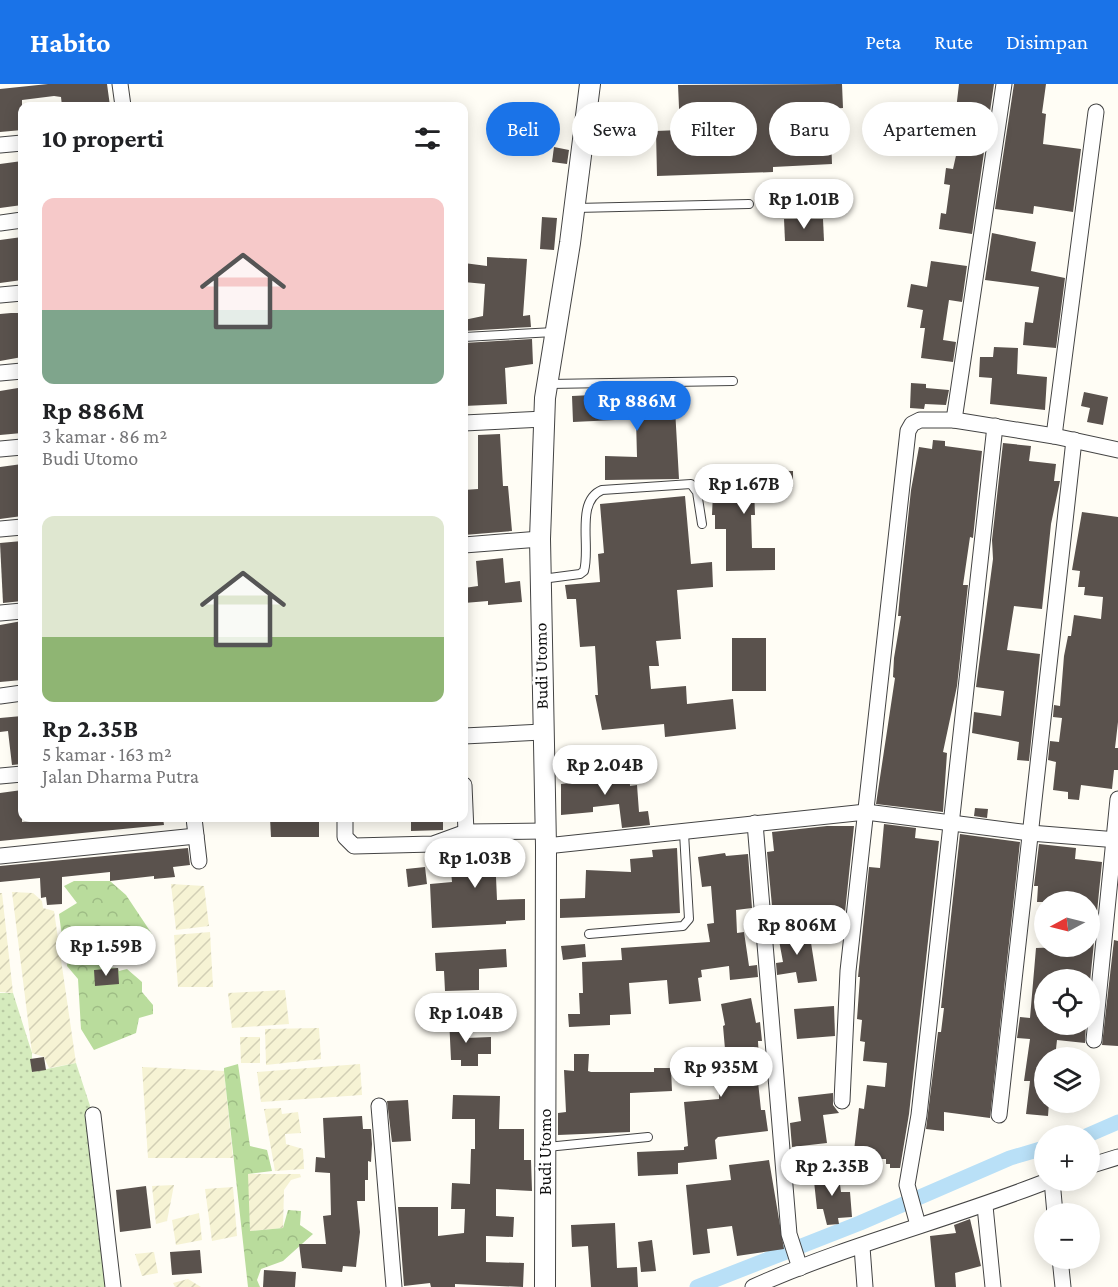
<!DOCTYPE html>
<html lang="id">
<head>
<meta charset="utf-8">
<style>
  body { margin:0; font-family:"Crimson Pro",serif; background:#f6f6f6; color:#202124; height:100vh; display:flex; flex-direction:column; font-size:22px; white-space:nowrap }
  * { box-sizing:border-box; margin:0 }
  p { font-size:20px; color:#757577 }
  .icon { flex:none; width:33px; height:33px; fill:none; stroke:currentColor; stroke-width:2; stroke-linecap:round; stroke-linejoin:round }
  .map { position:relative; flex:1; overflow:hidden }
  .details { position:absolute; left:18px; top:18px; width:450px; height:720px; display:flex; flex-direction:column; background:#fff; border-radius:12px; box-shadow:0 3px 15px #0003 }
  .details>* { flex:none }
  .banner { position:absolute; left:486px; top:18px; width:542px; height:54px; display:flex; gap:12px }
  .needle { width:39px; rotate:263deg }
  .buttons { position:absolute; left:1034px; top:807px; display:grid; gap:12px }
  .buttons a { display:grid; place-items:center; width:66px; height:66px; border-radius:50%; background:#fff; box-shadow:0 3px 15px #0003; font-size:30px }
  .price { position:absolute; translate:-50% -51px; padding:0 14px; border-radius:21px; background:#fff; color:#222; font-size:20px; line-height:39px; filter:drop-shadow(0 2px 3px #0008) }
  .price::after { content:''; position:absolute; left:50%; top:36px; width:18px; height:14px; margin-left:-9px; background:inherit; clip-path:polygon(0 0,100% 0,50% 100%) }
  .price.selected { background:#1a73e8; color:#fff }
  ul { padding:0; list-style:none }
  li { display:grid; align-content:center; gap:12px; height:318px; padding:0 24px }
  li span { display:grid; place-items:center; height:186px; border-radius:12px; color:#555 }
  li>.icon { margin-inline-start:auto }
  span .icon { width:108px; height:108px; fill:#fffc; stroke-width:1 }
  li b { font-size:26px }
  h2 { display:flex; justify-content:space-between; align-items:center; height:72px; padding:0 24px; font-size:26px }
  .chip { padding:0 21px; border-radius:27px; background:#fff; box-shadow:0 3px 15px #0003; font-size:21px; line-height:54px }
  .chip.selected { background:#1a73e8; color:#fff }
  header { display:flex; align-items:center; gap:36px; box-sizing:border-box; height:84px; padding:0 30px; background:#1a73e8; color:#fff }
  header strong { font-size:28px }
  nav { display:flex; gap:33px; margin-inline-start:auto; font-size:21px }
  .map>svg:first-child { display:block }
  .farmland { fill:url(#farmland-furrows) }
  .grass { fill:url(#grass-dots) }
  .forest { fill:url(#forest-crowns) }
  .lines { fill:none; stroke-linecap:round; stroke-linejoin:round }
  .canal { stroke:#b9e0f7; stroke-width:15 }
  .building { fill:#5a524d }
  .service-casing { stroke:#444; stroke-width:10 }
  .minor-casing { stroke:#444; stroke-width:17 }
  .tertiary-casing { stroke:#444; stroke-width:22 }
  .service { stroke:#fff; stroke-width:8 }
  .minor { stroke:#fff; stroke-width:15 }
  .tertiary { stroke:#fff; stroke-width:20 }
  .labels { text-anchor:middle; stroke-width:6; stroke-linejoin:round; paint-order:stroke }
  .street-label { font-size:18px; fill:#111; stroke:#fff }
</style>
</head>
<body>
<header>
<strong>Habito</strong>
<nav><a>Peta</a><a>Rute</a><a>Disimpan</a></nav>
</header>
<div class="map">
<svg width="1118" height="1203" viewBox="0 0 1118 1203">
  <defs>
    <pattern id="farmland-furrows" width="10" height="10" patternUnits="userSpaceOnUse" patternTransform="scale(1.5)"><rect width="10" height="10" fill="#f6f3d4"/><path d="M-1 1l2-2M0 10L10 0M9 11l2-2" fill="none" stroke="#d2cfb5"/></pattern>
    <pattern id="grass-dots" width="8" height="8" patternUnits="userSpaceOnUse" patternTransform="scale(1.5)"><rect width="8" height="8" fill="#d5ebbd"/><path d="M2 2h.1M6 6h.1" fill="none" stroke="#b6c8a1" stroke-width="1.8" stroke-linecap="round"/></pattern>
    <pattern id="forest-crowns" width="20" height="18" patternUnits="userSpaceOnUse" patternTransform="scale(1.5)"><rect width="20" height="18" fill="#b9dc9c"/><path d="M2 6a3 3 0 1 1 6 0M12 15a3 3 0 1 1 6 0" fill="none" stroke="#9ebc85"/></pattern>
  </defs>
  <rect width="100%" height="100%" fill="#fffdf5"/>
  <g class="farmland">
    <polygon points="171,800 204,802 209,842 176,846"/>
    <polygon points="12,808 33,809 42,817 43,824 54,827 76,979 49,984 44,973 32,969"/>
    <polygon points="0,809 2,809 13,909 0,908"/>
    <polygon points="210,848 213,903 178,903 174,851"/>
    <polygon points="285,906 289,940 232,944 228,909"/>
    <polygon points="319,944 321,975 266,981 265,945"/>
    <polygon points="240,953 260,953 260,979 241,979"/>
    <polygon points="360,980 362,1011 261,1018 257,988"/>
    <polygon points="142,983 224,987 233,1074 148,1074"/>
    <polygon points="281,1024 282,1030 298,1028 301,1049 285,1050 286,1060 303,1065 304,1085 275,1087 264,1025"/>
    <polygon points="247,1090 300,1090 301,1093 291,1096 284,1106 283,1144 250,1147"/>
    <polygon points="174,1101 167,1137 156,1140 152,1102"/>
    <polygon points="233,1103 237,1152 212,1157 205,1105"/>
    <polygon points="199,1129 202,1156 176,1161 172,1136"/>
    <polygon points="154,1168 158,1189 142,1192 135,1170"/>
    <polygon points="188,1195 201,1203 175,1203 173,1199"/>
  </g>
  <polygon class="grass" points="0,909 13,909 32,969 32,988 76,979 93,1031 111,1203 0,1203"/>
  <g class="forest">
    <polygon points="74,797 110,797 126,811 152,850 132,857 129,870 111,868 104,883 118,884 119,887 127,885 142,898 142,908 153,921 153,930 139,934 136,949 94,966 81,945 78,895 67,882 69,859 62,853 59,830 77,819 64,802"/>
    <polygon points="238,980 250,1062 267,1066 272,1087 248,1090 250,1147 283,1144 288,1126 301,1127 300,1141 313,1150 283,1177 261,1185 257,1196 260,1203 248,1203 224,987 224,984"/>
  </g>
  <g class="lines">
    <g class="canal">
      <polyline points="1086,1052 1118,1038"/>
      <polyline points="697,1203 860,1139 1010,1074 1044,1064"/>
    </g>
  </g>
  <g class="building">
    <polygon points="48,0 107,0 110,22 62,22 61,13 54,12 22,16 22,46 0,48 0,5"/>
    <polygon points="842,0 843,24 830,25 832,80 773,83 773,88 657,92 656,47 680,46 678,1"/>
    <polygon points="959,0 994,0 972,150 939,145 941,129 946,130 950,101 944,100 946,84 953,85 957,67 960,44 954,43"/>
    <polygon points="1014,0 1046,0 1042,29 1046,30 1043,60 1081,65 1073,128 1034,122 1033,130 995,125"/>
    <polygon points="554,63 569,66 567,80 552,78"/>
    <polygon points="22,77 22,121 0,124 0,80"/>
    <polygon points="542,133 557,134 554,166 540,165"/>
    <polygon points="784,135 823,135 824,157 785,157"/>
    <polygon points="992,149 1036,158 1031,187 1065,194 1056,264 1023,261 1025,238 1033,239 1039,203 985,196"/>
    <polygon points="22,153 22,196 0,199 0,156"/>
    <polygon points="487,173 527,175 523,232 530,231 531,243 464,247 464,236 483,232 485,200 464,198 464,179 487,182"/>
    <polygon points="931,177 967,182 962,218 949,216 943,256 956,258 953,278 921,274 925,244 920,244 923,226 907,223 911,200 927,203"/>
    <polygon points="11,229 22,229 22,273 0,277 0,230"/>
    <polygon points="532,255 533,280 505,284 507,320 464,322 464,259"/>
    <polygon points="994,263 1018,264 1017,290 1047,293 1045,326 990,320 992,294 979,293 980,273 993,273"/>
    <polygon points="911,299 926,300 926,304 949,306 946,321 925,320 924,325 910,324"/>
    <polygon points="18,304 22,349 0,351 0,307"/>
    <polygon points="674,307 679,395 605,396 605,372 637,373 636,335 573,338 572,312"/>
    <polygon points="1084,308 1108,313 1103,341 1087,338 1090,324 1081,322"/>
    <polygon points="500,350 503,402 508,402 512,447 464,451 464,406 478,405 478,351"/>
    <polygon points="933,356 945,357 945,362 982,367 973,454 970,453 963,501 968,501 957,602 943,668 947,669 943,728 876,720 895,594 893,593 894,574 901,532 898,532 900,510 911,406 919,363 932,365"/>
    <polygon points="1003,359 1031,362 1029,377 1056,380 1054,397 1060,397 1051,440 1042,525 1014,522 1007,566 1040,570 1029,677 1017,676 1019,658 972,649 974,628 1001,632 1004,607 976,603 993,475 992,456"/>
    <polygon points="22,380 22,432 0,435 0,383"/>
    <polygon points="714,386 793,387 793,404 754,403 755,431 751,431 752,464 775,464 775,486 726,487 726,445 715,445 715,431 712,431"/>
    <polygon points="685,412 691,480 712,478 713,503 677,506 681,555 656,557 659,582 649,582 651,605 686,602 687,620 733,615 736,645 665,653 664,640 602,646 595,611 598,611 595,562 580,563 576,515 567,515 565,501 600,498 598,470 604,469 600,420"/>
    <polygon points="1082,428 1118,433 1118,638 1115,664 1118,664 1118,686 1114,686 1112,705 1081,701 1079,716 1068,715 1068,708 1053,706 1056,678 1048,676 1050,657 1059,658 1062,634 1053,633 1054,621 1060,622 1064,572 1068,552 1071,552 1074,531 1101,535 1103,513 1084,511 1085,503 1078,503 1080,487 1072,486"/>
    <polygon points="22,457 22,517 3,519 0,459"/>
    <polygon points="503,474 505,499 520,497 522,518 488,521 488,517 464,519 464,504 478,502 476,477"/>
    <polygon points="22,537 22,596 0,598 0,541"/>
    <rect x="732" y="554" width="34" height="53"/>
    <polygon points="22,632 22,680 12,681 8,647 0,648 0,634"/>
    <polygon points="629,682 630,702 637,701 639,728 648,727 650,741 622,744 619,720 593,723 593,728 561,731 561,700 591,697 590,685"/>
    <polygon points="22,706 22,738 74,734 163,734 164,741 0,757 0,709"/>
    <polygon points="975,724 988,725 987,734 974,732"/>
    <polygon points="270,734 319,734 319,753 271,753"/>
    <polygon points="411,734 443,734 443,746 411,747"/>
    <polygon points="884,740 916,744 915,754 939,757 909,1030 900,1084 890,1084 890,1080 886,1080 886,1075 853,1075 859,1024 864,1025 867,1001 885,1003 887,979 863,977 865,958 860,957 862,936 857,935 860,893 858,893 869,783 880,784"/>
    <polygon points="827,742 854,742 842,857 830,858 829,821 777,826 776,821 772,822 767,768 774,767 772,748"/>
    <polygon points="960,750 1020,758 990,1034 944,1028 944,1047 926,1045 938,948 941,948 944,924 941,924"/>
    <polygon points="508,758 511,791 496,793 497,816 525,815 525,836 506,837 506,840 432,844 430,800 452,798 449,765 461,760"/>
    <polygon points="1039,760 1076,764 1075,775 1102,778 1089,908 1089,896 1044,896 1044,940 1086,940 1085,959 1057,956 1055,974 1044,974 1044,1018 1049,1018 1048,1032 1026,1030 1030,997 1024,997 1030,955 1017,954 1020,933 1030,934 1036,864 1089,862 1089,818 1037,818 1038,802 1034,802"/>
    <polygon points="188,764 190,781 173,783 175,793 154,795 154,792 110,797 110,788 62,793 62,820 47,821 46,813 41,814 40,794 0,798 0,782"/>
    <polygon points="677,764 680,829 560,834 560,815 585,814 586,786 631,788 630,775 653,773 652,766"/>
    <polygon points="725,769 726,772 748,770 752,824 736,826 737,849 744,848 749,882 757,881 758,893 730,896 729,882 701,886 702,893 698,894 701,917 669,920 667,896 629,899 631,930 610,931 610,941 569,943 568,930 580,930 579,909 583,909 582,878 622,876 621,864 710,858 707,840 714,839 711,802 702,803 698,773"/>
    <polygon points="425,783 427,800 408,803 406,785"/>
    <polygon points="809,846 817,897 798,899 796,888 777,891 776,879 783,878 778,851"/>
    <polygon points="1114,856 1118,857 1118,962 1102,961"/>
    <polygon points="585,860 586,873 563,876 561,862"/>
    <polygon points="506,865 507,883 479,885 479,906 445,907 444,887 436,887 435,869"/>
    <polygon points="118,884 119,900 95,902 94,886"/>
    <polygon points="751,914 756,939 760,938 762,957 758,957 760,998 758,998 761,1026 765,1026 768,1047 718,1053 715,1056 717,1075 678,1079 678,1090 638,1092 637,1068 684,1066 684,1063 688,1062 684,1018 719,1015 719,989 727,988 723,942 725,941 721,920"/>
    <polygon points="834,922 835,952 797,955 794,925"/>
    <polygon points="449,934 465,934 466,954 491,953 491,970 478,970 478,982 461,982 461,976 451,976"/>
    <polygon points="574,970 589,970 588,987 591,988 654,988 654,984 671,984 672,1007 630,1009 630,1048 558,1051 558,1029 566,1028 564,986 574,987"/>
    <polygon points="44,973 46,986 32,988 30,975"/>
    <polygon points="833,1009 833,1021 839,1029 823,1031 827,1059 792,1063 790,1039 801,1037 798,1013"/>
    <polygon points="453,1011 500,1012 499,1045 524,1045 524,1076 531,1076 532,1107 496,1105 496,1132 514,1133 513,1153 486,1152 486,1178 524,1179 523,1203 455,1200 455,1203 431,1203 430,1199 404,1202 398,1123 438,1123 438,1152 464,1149 465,1125 451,1125 452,1099 470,1100 471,1065 475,1065 475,1035 452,1035"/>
    <polygon points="408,1016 411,1057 392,1058 387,1017"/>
    <polygon points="362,1032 363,1045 371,1045 372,1060 371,1078 368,1077 368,1096 365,1096 365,1117 357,1117 360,1148 356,1183 343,1182 342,1188 302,1184 299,1160 326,1160 323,1132 331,1131 330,1089 315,1088 316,1073 325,1074 323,1034"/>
    <polygon points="769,1076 784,1165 737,1172 732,1142 707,1145 710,1169 693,1171 686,1101 731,1096 729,1081"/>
    <polygon points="838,1086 841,1108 850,1108 852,1133 838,1134 839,1140 827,1141 823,1125 817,1125 813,1088"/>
    <polygon points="146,1102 151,1144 120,1148 116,1106"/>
    <polygon points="970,1135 981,1182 955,1189 956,1203 935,1203 930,1152 956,1149 954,1141"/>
    <polygon points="615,1139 617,1184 637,1183 638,1203 591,1203 588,1162 572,1163 571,1141"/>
    <polygon points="652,1156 656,1187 641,1188 638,1158"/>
    <polygon points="200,1166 202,1189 172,1191 170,1168"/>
    <polygon points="264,1186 296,1188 295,1203 263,1203"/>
  </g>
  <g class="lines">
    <defs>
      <g id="service">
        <polyline points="576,124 749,120"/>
        <polyline points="464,253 554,248"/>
        <polyline points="549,300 733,297"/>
        <path d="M542,495L580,490L584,487C591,463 575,417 602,406L691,400L697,408L702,440"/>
        <polyline points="589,850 683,842 689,835 684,749"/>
        <polyline points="547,1063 648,1053"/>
      </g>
      <g id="minor">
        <polyline points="120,0 123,22"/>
        <polyline points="0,61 22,59"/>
        <polyline points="0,139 22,136"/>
        <polyline points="0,211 22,209"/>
        <polyline points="0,289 22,287"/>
        <polyline points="954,336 1004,0"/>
        <polyline points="464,339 544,335"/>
        <polyline points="1054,352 1096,28"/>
        <polyline points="0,365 22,363"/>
        <polyline points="0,445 22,443"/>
        <polyline points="464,461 540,455"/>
        <polyline points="0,529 22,527"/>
        <polyline points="0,612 22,609"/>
        <polyline points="464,652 542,648"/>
        <polyline points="0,692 22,690"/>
        <polyline points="464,701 466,748"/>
        <polyline points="194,734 199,777"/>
        <polyline points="345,734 345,753 354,762 433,760 466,748 545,747"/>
        <polyline points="755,739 789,1150 800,1184"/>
        <polyline points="546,762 866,728 1030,749 1118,756"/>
        <polyline points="0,772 196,752"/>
        <polyline points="1094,956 1118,715"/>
        <polyline points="842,1017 848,887 908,347 912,340 920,336 954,336 1054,352 1118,366"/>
        <polyline points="379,1022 394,1203"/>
        <polyline points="93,1031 113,1203"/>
        <polyline points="999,1031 1074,356"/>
        <polyline points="1089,1082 1118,1073"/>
        <polyline points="1052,1096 1055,1130"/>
        <polyline points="985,1122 993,1203"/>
        <polyline points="918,1141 907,1101 919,1031 995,342"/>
        <polyline points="862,1163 865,1203"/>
        <polyline points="1060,1174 1063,1203"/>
        <path d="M753,1203C849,1160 952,1135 1050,1096"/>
      </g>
      <polyline id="tertiary" points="545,1203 546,762 540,455 545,314 570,159 590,0"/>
    </defs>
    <use href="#service" class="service-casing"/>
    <use href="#minor" class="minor-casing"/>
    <use href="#tertiary" class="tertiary-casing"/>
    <use href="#service" class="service"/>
    <use href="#minor" class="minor"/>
    <use href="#tertiary" class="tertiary"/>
  </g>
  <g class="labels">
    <g class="street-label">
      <text transform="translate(541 582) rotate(-91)" y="6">Budi Utomo</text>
      <text transform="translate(545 1068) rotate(-90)" y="6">Budi Utomo</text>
    </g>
  </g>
</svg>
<div class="buttons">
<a><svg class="needle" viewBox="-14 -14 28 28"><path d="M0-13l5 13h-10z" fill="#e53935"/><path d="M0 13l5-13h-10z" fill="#757577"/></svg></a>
<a><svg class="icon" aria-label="locate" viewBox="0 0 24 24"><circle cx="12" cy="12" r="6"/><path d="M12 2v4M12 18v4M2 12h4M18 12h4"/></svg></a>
<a><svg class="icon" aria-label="layers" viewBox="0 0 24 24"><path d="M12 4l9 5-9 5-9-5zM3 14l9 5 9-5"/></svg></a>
<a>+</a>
<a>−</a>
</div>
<b class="price" style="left:804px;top:146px">Rp 1.01B</b>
<b class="price selected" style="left:637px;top:348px">Rp 886M</b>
<b class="price" style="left:744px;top:431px">Rp 1.67B</b>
<b class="price" style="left:605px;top:712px">Rp 2.04B</b>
<b class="price" style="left:475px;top:805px">Rp 1.03B</b>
<b class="price" style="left:797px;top:872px">Rp 806M</b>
<b class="price" style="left:106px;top:893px">Rp 1.59B</b>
<b class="price" style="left:466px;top:960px">Rp 1.04B</b>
<b class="price" style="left:721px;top:1014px">Rp 935M</b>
<b class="price" style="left:832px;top:1113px">Rp 2.35B</b>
<div class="banner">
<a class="chip selected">Beli</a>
<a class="chip">Sewa</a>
<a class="chip">Filter</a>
<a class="chip">Baru</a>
<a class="chip">Apartemen</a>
</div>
<section class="details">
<h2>10 properti<svg class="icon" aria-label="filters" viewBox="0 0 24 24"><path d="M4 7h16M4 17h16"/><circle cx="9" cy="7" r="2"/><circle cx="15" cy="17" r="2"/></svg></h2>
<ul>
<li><span style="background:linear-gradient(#f6c9c9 60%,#7fa58c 0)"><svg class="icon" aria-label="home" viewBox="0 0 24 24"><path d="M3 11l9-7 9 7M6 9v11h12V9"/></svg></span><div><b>Rp 886M</b><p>3 kamar · 86 m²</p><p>Budi Utomo</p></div></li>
<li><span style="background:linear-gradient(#dfe7d0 65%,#8fb573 0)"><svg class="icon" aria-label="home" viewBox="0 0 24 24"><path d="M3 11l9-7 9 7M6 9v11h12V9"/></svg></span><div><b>Rp 2.35B</b><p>5 kamar · 163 m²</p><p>Jalan Dharma Putra</p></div></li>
</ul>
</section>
</div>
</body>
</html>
